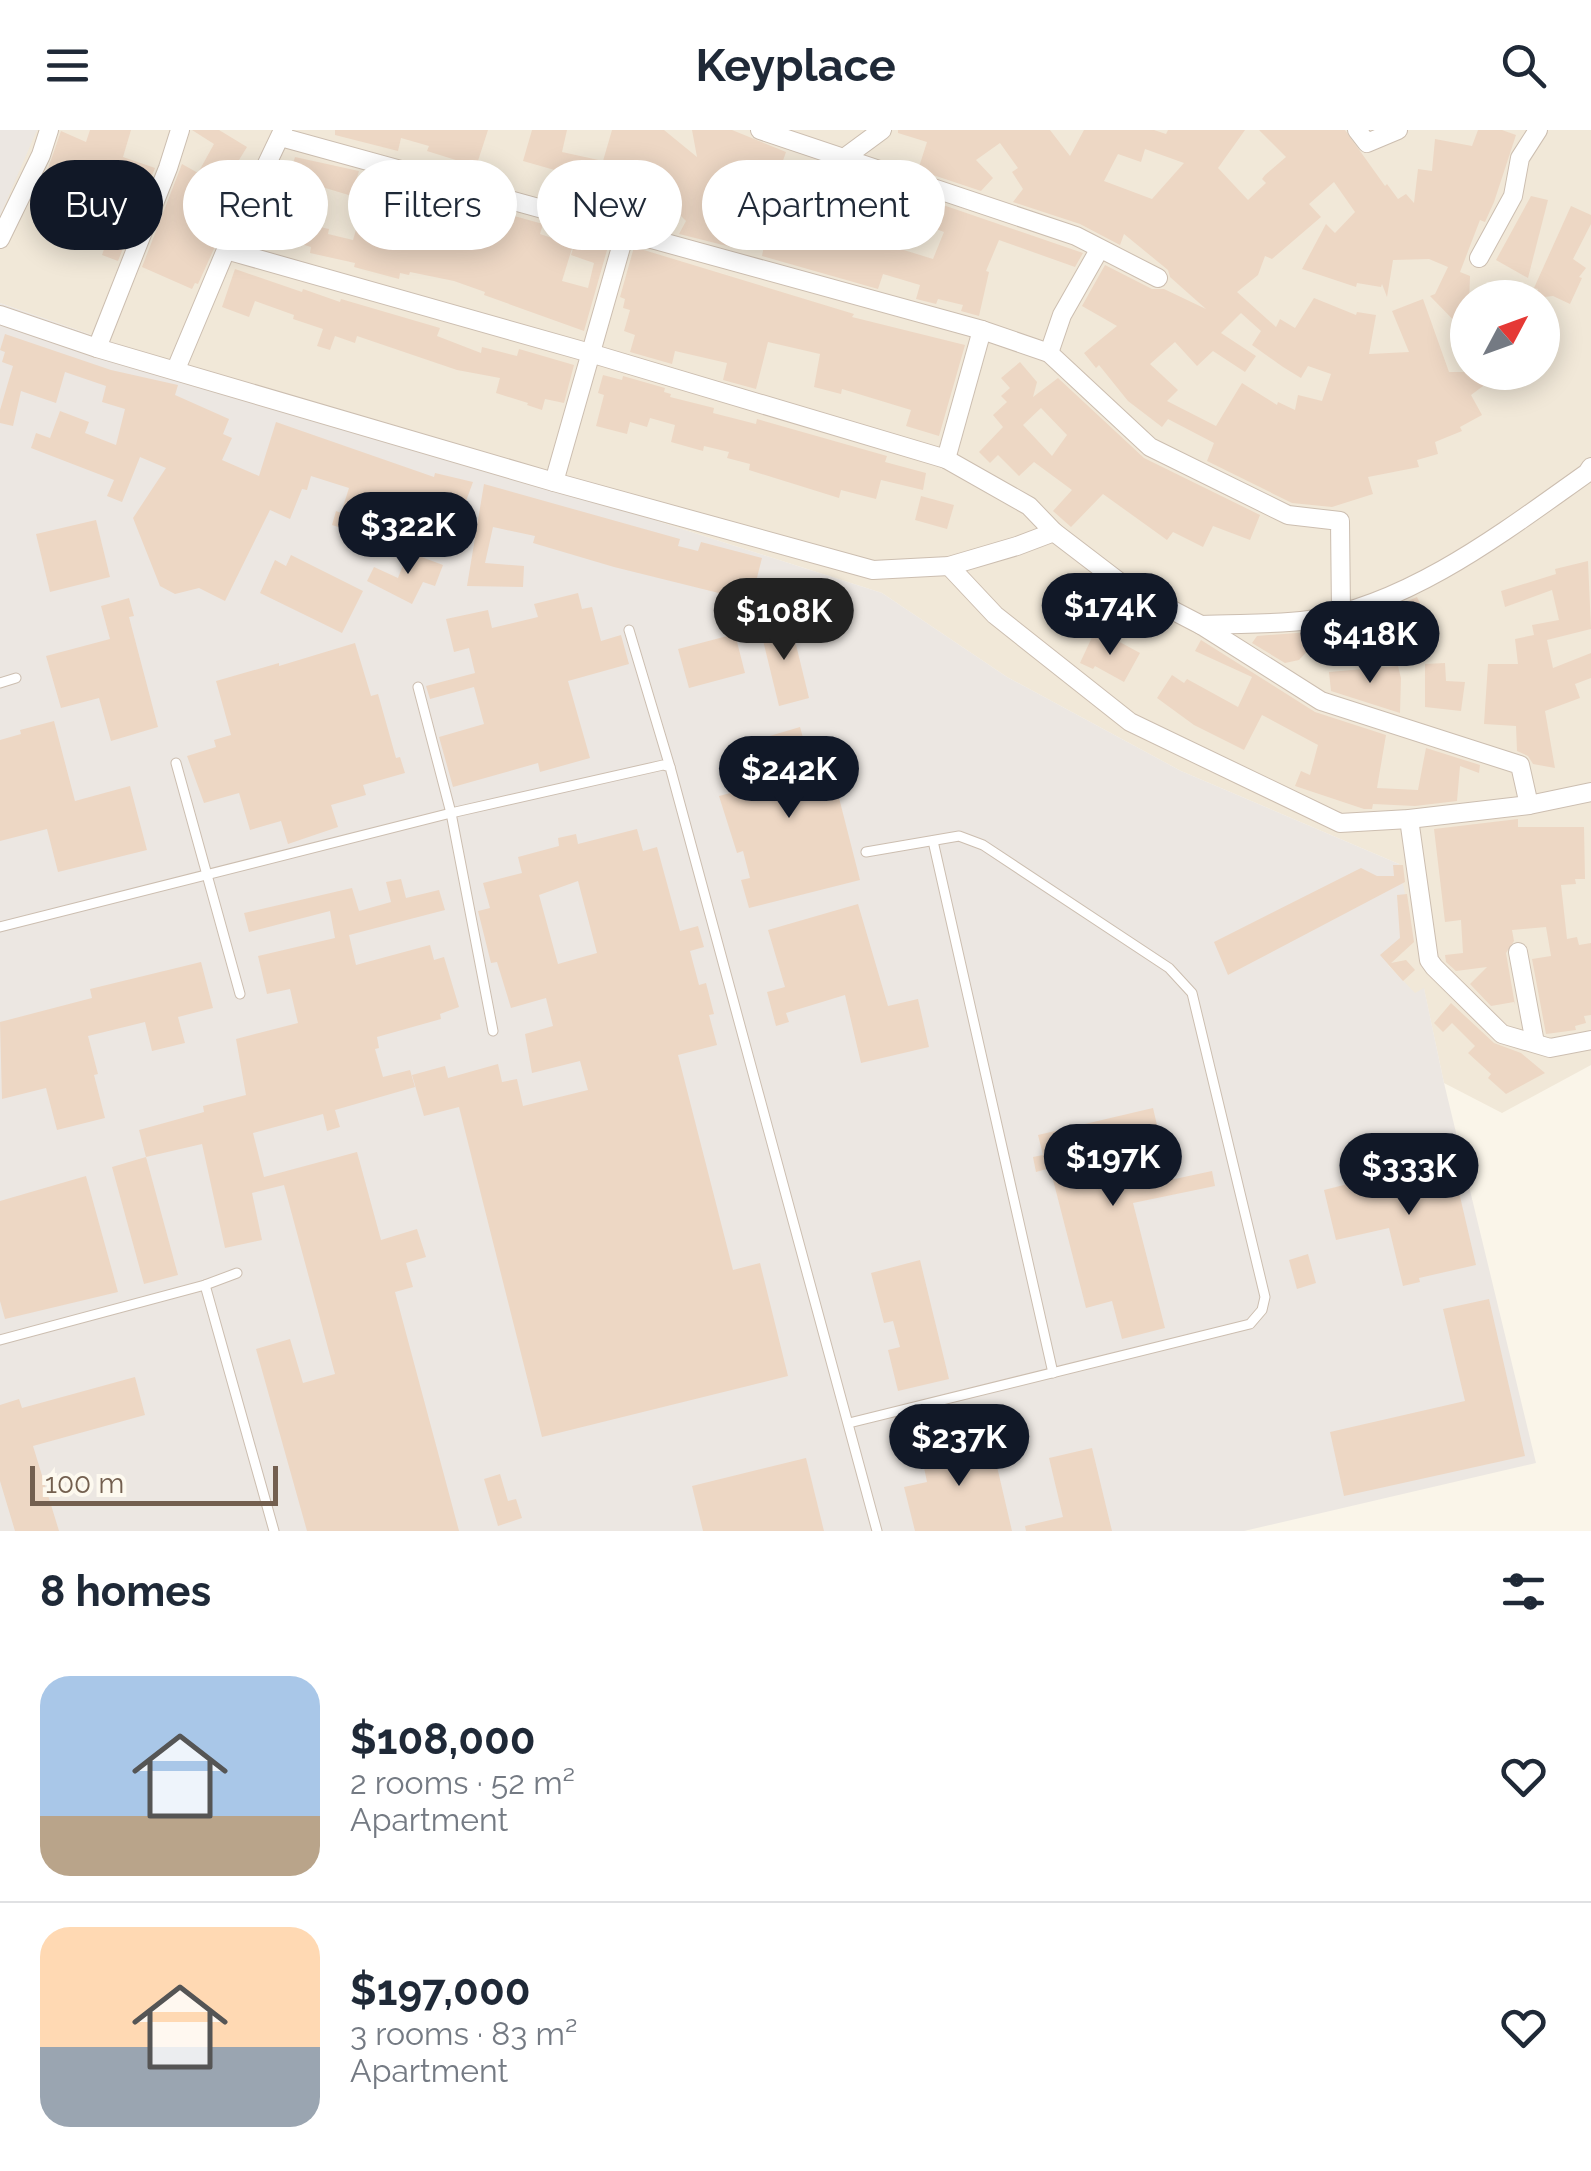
<!DOCTYPE html>
<html lang="en">
<head>
<meta charset="utf-8">
<style>
  body { margin:0; font-family:Raleway,sans-serif; background:#f2f2f3; color:#1f2937; height:100vh; display:flex; flex-direction:column; font-size:38px; white-space:nowrap }
  * { box-sizing:border-box; margin:0 }
  p { font-size:32px; color:#747a83 }
  .icon { flex:none; width:55px; height:55px; fill:none; stroke:currentColor; stroke-width:2; stroke-linecap:round; stroke-linejoin:round }
  .map { position:relative; height:1401px; overflow:hidden }
  .details { display:flex; flex-direction:column; background:#fff; flex:1 }
  .details>* { flex:none }
  .banner { position:absolute; left:30px; top:30px; width:1000px; height:90px; display:flex; gap:20px }
  .needle { width:65px; rotate:49deg }
  .buttons { position:absolute; left:1450px; top:150px; display:grid; gap:20px }
  .buttons a { display:grid; place-items:center; width:110px; height:110px; border-radius:50%; background:#fff; box-shadow:0 5px 25px #0003; font-size:50px }
  .scale { position:absolute; left:30px; bottom:25px; width:248px; box-sizing:border-box; padding-left:10px; border:5px solid #735f4f; border-top:0; font-size:28px; line-height:35px; white-space:nowrap; color:#735f4f; -webkit-text-stroke:8px #fdf9ef; paint-order:stroke }
  .price { position:absolute; translate:-50% -85px; padding:0 22px; border-radius:35px; background:#111827; color:#fff; font-size:32px; line-height:65px; filter:drop-shadow(0 2px 5px #0008) }
  .price::after { content:''; position:absolute; left:50%; top:60px; width:30px; height:22px; margin-left:-15px; background:inherit; clip-path:polygon(0 0,100% 0,50% 100%) }
  .price.selected { background:#222; color:#fff }
  ul { padding:0; list-style:none }
  li { display:flex; align-items:center; gap:30px; height:250px; padding:0 40px }
  li+li { border-top:2px solid #e0e1e3 }
  li span { display:grid; place-items:center; flex:none; width:280px; height:200px; border-radius:30px; color:#555 }
  li>.icon { margin-inline-start:auto }
  span .icon { width:120px; height:120px; fill:#fffc; stroke-width:1 }
  li b { font-size:42px }
  h2 { display:flex; justify-content:space-between; align-items:center; height:120px; padding:0 40px; font-size:42px }
  .pill { padding:0 35px; border-radius:45px; background:#fff; box-shadow:0 5px 25px #0003; font-size:35px; line-height:90px }
  .pill.selected { background:#111827; color:#fff }
  header { display:flex; justify-content:space-between; align-items:center; height:130px; padding:0 40px; background:#fff; font-size:45px; font-weight:700 }
  .map>svg:first-child { display:block }
  .residential { fill:#f1e8d8; fill-rule:evenodd }
  .industrial { fill:#ece7e2 }
  .building { fill:#edd7c4; fill-rule:evenodd }
  .lines { fill:none; stroke-linecap:round; stroke-linejoin:round }
  .lane-casing { stroke:#ccbeb0; stroke-width:11 }
  .street-casing { stroke:#ccbeb0; stroke-width:20 }
  .lane { stroke:#fff; stroke-width:9 }
  .street { stroke:#fff; stroke-width:18 }
</style>
</head>
<body>
<header><svg class="icon" aria-label="menu" viewBox="0 0 24 24"><path d="M4 6h16M4 12h16M4 18h16"/></svg>Keyplace<svg class="icon" aria-label="search" viewBox="0 0 24 24"><circle cx="10" cy="10" r="6"/><path d="M15 15l6 6"/></svg></header>
<div class="map">
<svg width="1591" height="1401" viewBox="0 0 1591 1401">
  <rect width="100%" height="100%" fill="#faf5e9"/>
  <path class="residential" d="M0,0H1591V935L1502,983L1444,953L1424,859L1415,864L1388,835L1399,734L1181,641L1007,547L882,463L252,261L0,173ZM1468,168H1542V242H1468Z"/>
  <g class="industrial">
    <polygon points="0,0 37,0 0,86"/>
    <polygon points="0,173 252,261 882,463 1007,547 1181,641 1399,734 1414,809 1388,835 1415,863 1424,858 1444,953 1536,1333 1244,1401 0,1401"/>
  </g>
  <g class="building">
    <polygon points="90,0 131,0 123,27 155,38 118,131 102,125 110,102 89,94 95,76 42,56 61,1 86,12"/>
    <polygon points="192,0 219,0 247,17 226,51 235,55 230,63 237,68 198,154 195,153 192,159 142,137 182,34 198,43 214,14"/>
    <polygon points="335,0 488,0 475,40 458,36 459,31 427,21 429,16 401,8 398,21 335,5"/>
    <polygon points="532,0 567,0 562,22 603,31 612,0 664,0 697,27 692,0 732,0 786,22 767,77 770,79 806,90 809,80 825,84 834,60 816,54 821,38 889,56 882,77 848,66 839,100 933,129 944,102 936,99 937,96 904,87 911,64 1083,123 1075,137 999,110 986,141 989,142 979,186 961,181 963,175 938,169 936,174 916,169 920,155 883,144 878,159 762,126 767,100 742,92 735,118 679,104 686,91 662,67 642,93 622,88 607,81 612,63 570,52 572,45 523,31"/>
    <path d="M898,0H1050L1070,26L1084,0H1154L1166,4L1168,0H1245L1218,38L1248,70L1266,53L1262,49L1265,45L1286,27L1259,0H1345L1385,56L1387,54L1398,69L1406,64L1414,73L1418,39L1432,41L1435,9L1472,16L1478,0H1502L1516,5L1494,72L1485,92L1480,90L1460,142L1470,146L1468,205L1430,166L1435,164L1448,137L1429,129L1393,130L1387,167L1382,154L1381,157L1357,153L1356,157L1302,139L1326,94L1335,103L1355,82L1334,52L1309,74L1321,87L1272,129L1265,126L1258,145L1237,162L1276,197L1280,189L1295,198L1314,168L1356,185L1357,182L1376,185L1369,224L1409,222L1392,181L1423,169L1449,242H1502L1471,265L1482,285L1460,297L1462,301L1435,312L1438,324L1417,330L1419,337L1368,347L1373,364L1332,377L1292,373L1207,331L1214,313L1168,289L1162,297L1128,271L1099,235L1096,238L1084,223L1117,196L1082,176L1105,135L1152,159H1164L1206,179L1170,147L1168,140L1124,104L1120,115L1080,94L1013,72L1023,59L1012,42L1018,38L1000,13L976,30L993,48L981,61L918,40L927,12L898,3ZM1145,19L1184,33L1152,69L1104,51L1118,24L1141,32ZM1241,183L1261,201L1252,215L1283,237L1301,248L1308,236L1331,244L1322,271L1298,265L1295,280L1278,272L1277,275L1242,253L1216,296L1167,271L1178,260L1150,234L1175,212L1197,236L1213,221L1245,242L1256,226L1221,203Z"/>
    <polygon points="295,27 359,41 352,66 322,57 311,95 329,99 328,104 353,110 357,96 361,97 364,84 378,88 388,51 543,94 540,104 573,115 562,151 588,158 594,133 571,125 578,103 609,113 584,201 484,165 485,162 454,151 410,142 409,145 400,143 399,149 354,137 355,133 310,123 311,117 271,105"/>
    <polygon points="1531,66 1548,70 1528,148 1496,130"/>
    <polygon points="1571,76 1591,85 1591,94 1573,129 1586,138 1579,147 1582,148 1570,174 1553,166 1535,168 1538,159 1534,158"/>
    <polygon points="634,117 854,184 852,187 965,215 939,306 906,296 911,280 842,259 841,264 814,257 820,224 768,212 756,259 723,250 727,233 675,221 672,234 630,222 635,205 624,201 630,180 623,178 625,169 620,167"/>
    <polygon points="235,139 302,162 303,159 340,172 341,169 440,198 437,206 481,223 482,217 517,226 519,219 574,235 564,273 545,269 542,280 527,275 528,273 496,263 500,248 457,240 357,206 355,213 335,206 330,220 317,216 323,199 293,189 294,185 255,171 249,187 222,177"/>
    <polygon points="5,204 111,240 178,255 175,265 229,289 223,304 232,308 222,330 259,346 276,292 434,347 435,343 473,352 458,393 423,384 414,409 362,390 361,394 354,392 351,401 332,395 336,381 341,383 349,358 311,346 307,360 302,359 290,389 270,380 225,471 199,458 175,464 160,456 133,388 166,338 140,327 122,372 107,366 114,350 31,318 36,303 50,308 60,281 89,292 85,303 116,315 125,279 102,272 106,256 65,242 56,273 21,261 13,296 0,293 0,280 13,236 2,232 5,222 0,220"/>
    <path d="M1020,232L1037,252L1033,267L1058,248L1144,328L1260,385L1250,410L1213,396L1203,417L1173,402L1167,410L1103,364L1071,397L1053,381L1072,360L1034,332L1019,346L998,325L990,333L979,322L1003,297L993,285L1007,272L1001,266L1010,258L1001,248ZM1041,278L1067,305L1052,326L1023,295Z"/>
    <polygon points="603,245 622,250 623,246 665,258 664,262 671,264 670,267 714,278 713,283 756,294 757,289 887,326 885,332 926,343 923,360 881,350 876,369 841,360 839,368 749,340 750,334 727,328 729,322 704,316 703,321 671,312 675,295 650,288 647,297 630,292 627,304 596,296 604,265 598,263"/>
    <polygon points="484,354 680,409 678,416 698,421 701,412 762,428 751,471 614,437 533,413 535,406 493,397 485,433 524,436 523,457 467,456"/>
    <polygon points="921,366 954,375 947,399 915,390"/>
    <polygon points="96,390 110,447 50,462 36,404"/>
    <polygon points="408,422 443,435 435,456 423,452 412,474 367,451 374,437 398,448"/>
    <polygon points="291,425 363,461 342,503 260,463 275,430 286,436"/>
    <polygon points="1588,431 1591,499 1547,510 1553,538 1591,523 1591,548 1575,554 1580,568 1545,581 1555,638 1533,634 1528,626 1517,621 1516,596 1484,594 1488,534 1518,534 1515,509 1534,505 1532,495 1559,490 1552,460 1505,477 1501,461 1556,444 1555,439"/>
    <polygon points="578,463 582,479 592,477 601,511 621,505 629,534 568,551 590,628 540,642 538,633 453,657 439,607 484,594 474,557 430,569 426,556 475,543 469,518 454,522 446,489 488,480 492,498 538,487 534,474"/>
    <polygon points="1417,467 1429,492 1399,507 1386,481"/>
    <polygon points="129,468 134,486 129,487 158,597 111,611 99,568 61,578 46,526 110,509 101,476"/>
    <polygon points="790,490 809,568 779,576 760,498"/>
    <polygon points="1352,493 1353,498 1362,496 1366,513 1316,526 1313,515 1299,530 1285,533 1252,513 1257,506 1310,502"/>
    <polygon points="735,504 745,543 689,558 678,519"/>
    <polygon points="1093,505 1113,514 1116,510 1140,523 1124,552 1095,536 1093,539 1080,533"/>
    <polygon points="1201,510 1315,582 1386,605 1377,658 1418,660 1426,618 1480,635 1479,643 1460,636 1457,671 1415,676 1373,674 1372,679 1364,679 1295,656 1301,641 1310,645 1318,615 1262,585 1244,620 1194,595 1157,568 1172,545 1184,553 1187,549 1238,577 1252,547 1195,521"/>
    <polygon points="355,513 371,566 378,564 396,628 400,627 405,643 363,655 366,665 331,675 338,697 288,714 281,691 250,700 239,663 204,673 187,626 216,617 214,610 231,605 216,551 279,533 279,536"/>
    <polygon points="1445,533 1446,551 1465,552 1461,581 1425,577 1425,534"/>
    <polygon points="1398,536 1401,548 1400,583 1331,561 1329,542"/>
    <polygon points="54,591 75,671 130,656 147,720 58,742 47,699 0,711 0,610 21,604 20,600"/>
    <polygon points="800,597 807,622 826,617 860,750 749,778 741,750 750,748 743,721 737,723 719,666 742,660 739,651 747,650 736,616"/>
    <polygon points="1518,689 1518,697 1584,697 1585,749 1575,749 1576,754 1561,755 1567,809 1577,807 1579,815 1591,813 1591,885 1584,886 1586,893 1575,896 1576,900 1546,904 1532,829 1551,826 1546,797 1512,800 1514,811 1506,823 1515,875 1514,872 1491,876 1470,854 1487,837 1456,841 1446,832 1445,825 1463,823 1461,790 1445,792 1434,699"/>
    <path d="M637,699L643,721L657,717L680,801L698,796L704,817L690,821L699,855L706,853L714,884L709,885L717,915L678,925L733,1140L760,1133L788,1246L542,1307L459,977L424,986L412,945L445,936L448,948L498,934L502,952L517,949L523,976L588,960L580,931L532,943L525,904L553,896L546,868L511,878L497,832L491,833L478,781L490,778L483,753L522,743L518,727L559,716L558,708L576,704L578,714ZM578,751L597,823L558,834L539,765Z"/>
    <polygon points="1393,735 1403,735 1405,752 1228,845 1214,812 1361,738 1377,746 1394,746"/>
    <polygon points="401,749 406,768 439,760 445,780 349,805 356,835 430,815 434,830 444,827 459,877 440,884 441,889 377,907 379,918 375,919 383,947 410,940 415,957 335,980 340,997 327,1001 323,984 253,1003 264,1047 357,1022 381,1110 417,1099 426,1127 406,1133 413,1157 395,1162 459,1401 307,1401 256,1219 290,1209 303,1253 335,1244 284,1055 252,1063 262,1110 225,1118 202,1014 146,1027 139,1000 204,982 203,976 246,965 236,909 298,893 290,859 267,864 258,826 335,808 330,781 249,802 244,783 352,758 359,781 391,772 386,752"/>
    <polygon points="1407,764 1414,812 1391,833 1406,830 1415,840 1403,851 1380,825 1400,808 1397,765"/>
    <polygon points="858,774 888,876 918,869 929,917 861,933 845,865 786,883 789,892 776,896 767,862 785,857 768,800"/>
    <polygon points="201,832 213,878 178,887 185,913 152,921 145,892 88,906 98,944 94,945 105,988 57,1000 46,958 2,969 0,892 92,868 90,859"/>
    <polygon points="1451,873 1494,913 1521,923 1545,943 1506,964 1488,948 1491,944 1468,923 1475,916 1452,893 1443,902 1434,893"/>
    <polygon points="1153,978 1170,1050 1212,1041 1215,1056 1133,1073 1165,1198 1122,1209 1112,1171 1086,1178 1050,1038 1036,1042 1033,1027 1043,1025 1038,1005"/>
    <polygon points="146,1027 178,1145 144,1154 112,1037"/>
    <polygon points="1451,1028 1476,1135 1419,1148 1420,1152 1403,1156 1389,1098 1336,1110 1324,1060"/>
    <polygon points="86,1046 118,1162 5,1189 0,1171 0,1071"/>
    <polygon points="1308,1124 1316,1153 1297,1159 1289,1130"/>
    <polygon points="920,1130 949,1249 898,1261 888,1220 900,1217 893,1191 884,1193 871,1143"/>
    <polygon points="1489,1169 1525,1326 1344,1366 1330,1302 1465,1271 1443,1179"/>
    <polygon points="135,1247 145,1285 33,1316 59,1401 15,1401 0,1351 0,1275 19,1269 22,1278"/>
    <polygon points="989,1302 1012,1401 915,1401 904,1357 927,1352 920,1318"/>
    <polygon points="1092,1318 1112,1401 1026,1401 1025,1396 1063,1387 1049,1328"/>
    <polygon points="806,1328 824,1401 703,1401 692,1356"/>
    <polygon points="500,1344 508,1371 516,1369 522,1388 498,1396 484,1349"/>
  </g>
  <g class="lines">
    <defs>
      <g id="lane">
        <polyline points="629,500 670,637"/>
        <polyline points="0,553 16,548"/>
        <polyline points="418,557 451,683 493,901"/>
        <polyline points="176,633 240,864"/>
        <polyline points="933,711 1053,1243"/>
        <polyline points="0,797 451,683 663,635 670,637 877,1401"/>
        <polyline points="205,1155 274,1401"/>
        <polyline points="0,1210 205,1155 237,1143"/>
        <polyline points="849,1293 1250,1194 1262,1180 1265,1167 1192,863 1169,838 983,715 959,706 866,722"/>
      </g>
      <g id="street">
        <polyline points="760,0 1076,106 1158,148"/>
        <polyline points="1357,0 1367,13 1398,0"/>
        <polyline points="281,7 982,200 1049,223 1150,317 1288,385 1340,391 1341,483"/>
        <polyline points="844,28 882,0"/>
        <polyline points="0,109 41,25 49,0"/>
        <polyline points="226,120 590,223 946,329 1029,376 1054,402"/>
        <polyline points="1479,128 1513,66 1520,28 1538,0"/>
        <polyline points="0,185 97,218 554,352 873,440 949,436 1017,416 1054,402 1122,454 1201,495 1321,571 1520,635 1529,675"/>
        <polyline points="97,218 168,38 180,0"/>
        <polyline points="1049,223 1062,185 1099,120"/>
        <polyline points="176,239 226,120 283,0"/>
        <polyline points="946,329 982,200"/>
        <polyline points="554,352 625,103"/>
        <polyline points="949,436 995,485 1130,592 1340,693 1409,689 1529,675 1591,662"/>
        <path d="M1201,495C1237,493 1274,495 1309,490C1411,474 1505,401 1587,343L1591,337"/>
        <polyline points="1409,689 1429,830 1434,837 1502,904 1550,918 1591,910"/>
        <polyline points="1518,822 1535,913"/>
      </g>
    </defs>
    <use href="#lane" class="lane-casing"/>
    <use href="#street" class="street-casing"/>
    <use href="#lane" class="lane"/>
    <use href="#street" class="street"/>
  </g>
</svg>
<div class="buttons">
<a><svg class="needle" viewBox="-14 -14 28 28"><path d="M0-13l5 13h-10z" fill="#e53935"/><path d="M0 13l5-13h-10z" fill="#747a83"/></svg></a>
</div>
<div class="scale">100 m</div>
<b class="price" style="left:408px;top:447px">$322K</b>
<b class="price" style="left:1110px;top:528px">$174K</b>
<b class="price selected" style="left:784px;top:533px">$108K</b>
<b class="price" style="left:1370px;top:556px">$418K</b>
<b class="price" style="left:789px;top:691px">$242K</b>
<b class="price" style="left:1113px;top:1079px">$197K</b>
<b class="price" style="left:1409px;top:1088px">$333K</b>
<b class="price" style="left:959px;top:1359px">$237K</b>
<div class="banner">
<a class="pill selected">Buy</a>
<a class="pill">Rent</a>
<a class="pill">Filters</a>
<a class="pill">New</a>
<a class="pill">Apartment</a>
</div>
</div>
<section class="details">
<h2>8 homes<svg class="icon" aria-label="filters" viewBox="0 0 24 24"><path d="M4 7h16M4 17h16"/><circle cx="9" cy="7" r="2"/><circle cx="15" cy="17" r="2"/></svg></h2>
<ul>
<li><span style="background:linear-gradient(#a9c7e8 70%,#b9a48a 0)"><svg class="icon" aria-label="home" viewBox="0 0 24 24"><path d="M3 11l9-7 9 7M6 9v11h12V9"/></svg></span><div><b>$108,000</b><p>2 rooms · 52 m²</p><p>Apartment</p></div><svg class="icon" aria-label="heart" viewBox="0 0 24 24"><path d="M12 20l-8-8c-3-5 5-10 8-4 3-6 11-1 8 4z"/></svg></li>
<li><span style="background:linear-gradient(#ffd9b3 60%,#9aa5b1 0)"><svg class="icon" aria-label="home" viewBox="0 0 24 24"><path d="M3 11l9-7 9 7M6 9v11h12V9"/></svg></span><div><b>$197,000</b><p>3 rooms · 83 m²</p><p>Apartment</p></div><svg class="icon" aria-label="heart" viewBox="0 0 24 24"><path d="M12 20l-8-8c-3-5 5-10 8-4 3-6 11-1 8 4z"/></svg></li>
</ul>
</section>
</body>
</html>
